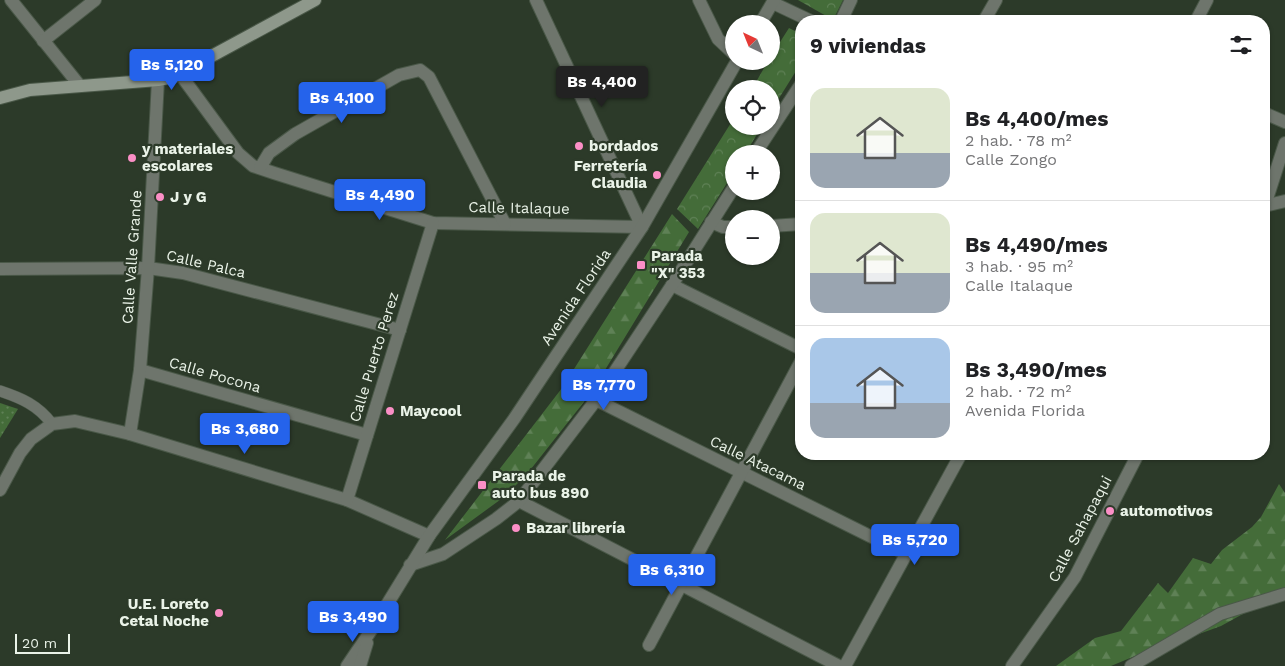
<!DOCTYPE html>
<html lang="es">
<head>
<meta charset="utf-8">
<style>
  body { margin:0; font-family:"Work Sans",sans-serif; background:#f6f6f6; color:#202124; height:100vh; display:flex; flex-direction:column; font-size:19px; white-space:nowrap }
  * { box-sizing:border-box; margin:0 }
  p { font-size:16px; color:#757577 }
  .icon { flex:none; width:28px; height:28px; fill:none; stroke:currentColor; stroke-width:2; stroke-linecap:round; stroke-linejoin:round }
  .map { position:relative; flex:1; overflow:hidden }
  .side { position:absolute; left:795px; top:15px; width:475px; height:445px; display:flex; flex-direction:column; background:#fff; border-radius:20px; box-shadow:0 1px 4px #0004 }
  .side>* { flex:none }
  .needle { width:32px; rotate:317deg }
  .fabs { position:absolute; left:725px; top:15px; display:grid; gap:10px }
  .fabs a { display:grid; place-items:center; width:55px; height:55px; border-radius:50%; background:#fff; box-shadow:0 1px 4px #0004; font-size:25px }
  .scale { position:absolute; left:15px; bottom:12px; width:55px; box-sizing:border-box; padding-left:5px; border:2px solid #eaf3e8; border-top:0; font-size:14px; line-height:18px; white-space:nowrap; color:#eaf3e8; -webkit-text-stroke:4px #2c3a29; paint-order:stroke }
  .price { position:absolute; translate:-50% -42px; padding:0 11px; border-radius:5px; background:#2563eb; color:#fff; font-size:16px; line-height:32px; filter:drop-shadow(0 1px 2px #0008) }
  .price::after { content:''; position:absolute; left:50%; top:30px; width:15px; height:11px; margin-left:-8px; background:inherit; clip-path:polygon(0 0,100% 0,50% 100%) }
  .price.active { background:#222; color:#fff }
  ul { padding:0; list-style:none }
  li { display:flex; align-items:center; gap:15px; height:125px; padding:0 15px }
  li+li { border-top:1px solid #e0e0e0 }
  li span { display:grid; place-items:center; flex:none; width:140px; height:100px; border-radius:15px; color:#555 }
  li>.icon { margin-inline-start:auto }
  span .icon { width:60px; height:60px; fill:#fffc; stroke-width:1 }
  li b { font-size:21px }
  h2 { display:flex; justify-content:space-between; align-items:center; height:60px; padding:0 15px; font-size:21px }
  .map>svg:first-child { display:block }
  .grass { fill:url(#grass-dots) }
  .forest { fill:url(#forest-firs) }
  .park { fill:url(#park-crowns) }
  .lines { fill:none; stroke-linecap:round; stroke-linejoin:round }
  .lane-casing { stroke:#4a5848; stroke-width:12 }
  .street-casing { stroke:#4a5848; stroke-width:14 }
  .secondary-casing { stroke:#4a5848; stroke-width:14 }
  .lane { stroke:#6e756c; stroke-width:11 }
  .street { stroke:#6e756c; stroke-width:12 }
  .secondary { stroke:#8e988b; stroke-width:12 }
  .poi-dot { fill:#fb8fc6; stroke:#2c3a29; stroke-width:2 }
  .labels { text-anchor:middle; stroke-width:4.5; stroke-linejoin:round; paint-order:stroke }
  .poi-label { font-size:15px; font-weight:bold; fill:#eaf3e8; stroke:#2c3a29; text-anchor:start }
  .street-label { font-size:15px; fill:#eaf3e8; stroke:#2c3a29 }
</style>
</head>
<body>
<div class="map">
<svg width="1285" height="666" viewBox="0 0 1285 666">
  <defs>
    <pattern id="grass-dots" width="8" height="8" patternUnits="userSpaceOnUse" patternTransform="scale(1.25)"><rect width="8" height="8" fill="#446c39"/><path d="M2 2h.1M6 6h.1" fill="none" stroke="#5f8156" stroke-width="1.8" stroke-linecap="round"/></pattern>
    <pattern id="forest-firs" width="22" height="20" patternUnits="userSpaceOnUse" patternTransform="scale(1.25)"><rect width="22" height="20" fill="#446c39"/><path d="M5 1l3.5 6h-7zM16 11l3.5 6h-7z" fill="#5f8156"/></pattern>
    <pattern id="park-crowns" width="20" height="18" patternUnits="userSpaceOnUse" patternTransform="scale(1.25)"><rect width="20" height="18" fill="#446c39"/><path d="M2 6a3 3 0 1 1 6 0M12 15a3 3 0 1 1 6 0" fill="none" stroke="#5f8156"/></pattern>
  </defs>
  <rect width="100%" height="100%" fill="#2c3a29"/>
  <polygon class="grass" points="0,403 18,409 0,438"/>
  <g class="forest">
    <polygon points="672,214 689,232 591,393 527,474 504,497 445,540 562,388"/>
    <polygon points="1279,484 1285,493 1285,596 1252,609 1221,626 1199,634 1171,641 1111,666 1056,666 1095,638 1121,631 1158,583 1168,593 1193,558 1211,564 1222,550 1252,527 1261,517"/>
  </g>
  <g class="park">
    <polygon points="798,0 843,0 834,18 828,17"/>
    <polygon points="789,28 801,34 801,63 771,111 771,89 752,89 768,61 771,61 771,56"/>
    <polygon points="734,118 734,126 762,126 745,154 734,154 734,172 698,229 677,209"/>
  </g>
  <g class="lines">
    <defs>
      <path id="lane" d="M0,391C21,398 38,405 52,424"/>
      <g id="street">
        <polyline points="11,0 80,86"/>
        <polyline points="699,0 718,39 734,54"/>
        <polyline points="773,3 811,21"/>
        <polyline points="841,21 851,0"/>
        <polyline points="984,21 996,0"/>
        <polyline points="1196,21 1207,0"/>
        <polyline points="760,24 774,0"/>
        <polyline points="43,41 95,0"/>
        <polyline points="180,74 238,153 253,166 274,173 433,223 642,227 536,0"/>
        <polyline points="1264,113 1285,122"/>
        <polyline points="755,154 801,84"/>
        <polyline points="260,168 269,153 295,134 399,75 420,70 429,77 505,224"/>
        <polyline points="1264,206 1285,201"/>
        <polyline points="1264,208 1285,143"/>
        <polyline points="711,222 723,227 734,227"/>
        <polyline points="771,226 801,224"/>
        <polyline points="0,269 148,268 183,273 400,330"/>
        <polyline points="672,285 801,349"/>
        <polyline points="140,370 367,435"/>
        <polyline points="596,400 906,554"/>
        <polyline points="130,434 140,370 148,268 158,80"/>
        <polyline points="0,490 20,453 31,439 52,424 75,421 130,434 347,500 429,536"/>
        <polyline points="347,500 433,223"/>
        <polyline points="519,501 839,666"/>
        <polyline points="410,565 443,554 496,519 519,501 596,400 672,285 734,187"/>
        <polyline points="649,645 801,361"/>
        <polyline points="347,666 372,629 429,536 514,419 642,227 737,61"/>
        <polyline points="360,666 367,643"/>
        <polyline points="845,666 961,454"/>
        <polyline points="1012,666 1075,577 1138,454"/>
        <polyline points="1131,666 1220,614 1285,594"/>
      </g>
      <polyline id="secondary" points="0,98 30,90 158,80 173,77 315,0"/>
    </defs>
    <use href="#lane" class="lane-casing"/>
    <use href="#street" class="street-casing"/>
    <use href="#secondary" class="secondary-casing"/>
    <use href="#lane" class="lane"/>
    <use href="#street" class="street"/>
    <use href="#secondary" class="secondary"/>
  </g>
  <g class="poi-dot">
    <circle cx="579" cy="146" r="5"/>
    <circle cx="132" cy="158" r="5"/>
    <circle cx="657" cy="175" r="5"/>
    <circle cx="160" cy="197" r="5"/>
    <rect x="636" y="260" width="10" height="10" rx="2.5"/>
    <circle cx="390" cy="411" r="5"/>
    <rect x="477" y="480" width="10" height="10" rx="2.5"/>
    <circle cx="1110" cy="511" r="5"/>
    <circle cx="516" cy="528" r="5"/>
    <circle cx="219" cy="613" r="5"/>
  </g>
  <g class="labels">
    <g class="poi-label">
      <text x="589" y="151">bordados</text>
      <text x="142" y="154">y materiales<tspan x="142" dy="17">escolares</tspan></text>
      <text x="647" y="171" text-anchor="end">Ferretería<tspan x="647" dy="17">Claudia</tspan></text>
      <text x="170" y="202">J y G</text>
      <text x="651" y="261">Parada<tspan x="651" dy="17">"X" 353</tspan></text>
      <text x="400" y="416">Maycool</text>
      <text x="492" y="481">Parada de<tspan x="492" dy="17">auto bus 890</tspan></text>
      <text x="1120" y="516">automotivos</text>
      <text x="526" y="533">Bazar librería</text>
      <text x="209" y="609" text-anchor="end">U.E. Loreto<tspan x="209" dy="17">Cetal Noche</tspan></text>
    </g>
    <g class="street-label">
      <text transform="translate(519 208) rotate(1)" y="5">Calle Italaque</text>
      <text transform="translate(132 257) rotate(-86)" y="5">Calle Valle Grande</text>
      <text transform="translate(206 264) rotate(13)" y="5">Calle Palca</text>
      <text transform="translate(576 297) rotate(-56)" y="5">Avenida Florida</text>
      <text transform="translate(374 357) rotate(-73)" y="5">Calle Puerto Perez</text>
      <text transform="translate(215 375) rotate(16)" y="5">Calle Pocona</text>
      <text transform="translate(758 463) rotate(26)" y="5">Calle Atacama</text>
      <text transform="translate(1080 529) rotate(-62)" y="5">Calle Sahapaqui</text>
    </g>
  </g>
</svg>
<div class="fabs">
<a><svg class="needle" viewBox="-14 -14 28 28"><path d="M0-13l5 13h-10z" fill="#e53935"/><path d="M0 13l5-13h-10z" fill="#757577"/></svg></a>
<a><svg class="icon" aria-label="locate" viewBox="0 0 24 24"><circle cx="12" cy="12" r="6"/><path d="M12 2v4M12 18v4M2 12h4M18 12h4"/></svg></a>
<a>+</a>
<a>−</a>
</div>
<div class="scale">20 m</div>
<b class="price" style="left:172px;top:91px">Bs 5,120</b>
<b class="price active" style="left:602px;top:108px">Bs 4,400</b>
<b class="price" style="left:342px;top:124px">Bs 4,100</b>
<b class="price" style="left:380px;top:221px">Bs 4,490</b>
<b class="price" style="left:604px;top:411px">Bs 7,770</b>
<b class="price" style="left:245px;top:455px">Bs 3,680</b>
<b class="price" style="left:915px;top:566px">Bs 5,720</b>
<b class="price" style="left:672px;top:596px">Bs 6,310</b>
<b class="price" style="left:353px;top:643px">Bs 3,490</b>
<section class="side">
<h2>9 viviendas<svg class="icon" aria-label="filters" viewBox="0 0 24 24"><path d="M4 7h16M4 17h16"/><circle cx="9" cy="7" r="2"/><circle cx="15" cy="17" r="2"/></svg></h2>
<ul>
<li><span style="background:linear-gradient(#dfe7d0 65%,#9aa5b1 0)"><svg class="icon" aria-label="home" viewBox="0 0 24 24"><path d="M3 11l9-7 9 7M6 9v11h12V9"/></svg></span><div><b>Bs 4,400/mes</b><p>2 hab. · 78 m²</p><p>Calle Zongo</p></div></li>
<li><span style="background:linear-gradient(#dfe7d0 60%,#9aa5b1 0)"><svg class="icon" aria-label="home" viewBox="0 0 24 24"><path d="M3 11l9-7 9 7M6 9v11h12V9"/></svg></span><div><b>Bs 4,490/mes</b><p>3 hab. · 95 m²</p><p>Calle Italaque</p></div></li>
<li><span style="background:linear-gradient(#a9c7e8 65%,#9aa5b1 0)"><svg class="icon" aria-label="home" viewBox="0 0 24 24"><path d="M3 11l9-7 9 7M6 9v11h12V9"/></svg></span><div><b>Bs 3,490/mes</b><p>2 hab. · 72 m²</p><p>Avenida Florida</p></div></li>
</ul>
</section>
</div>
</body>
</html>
